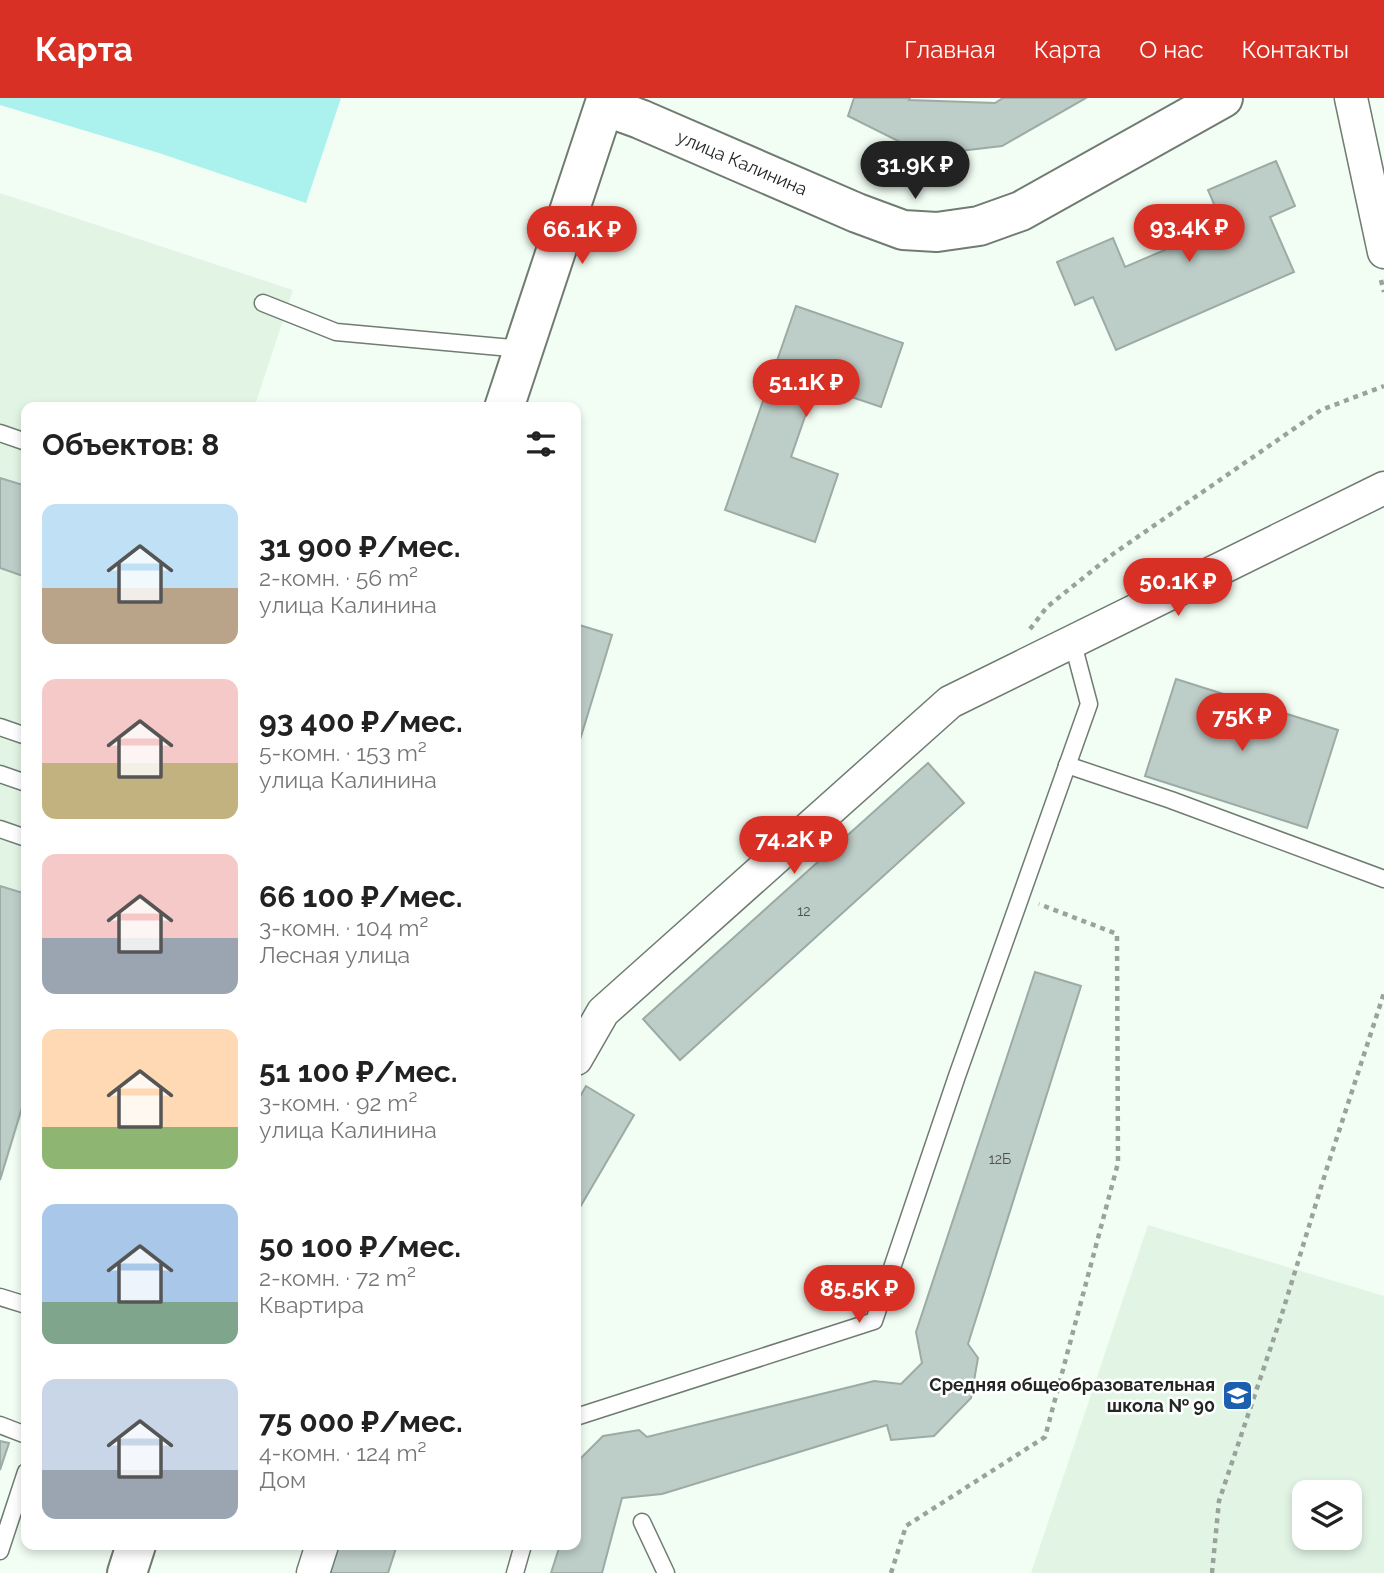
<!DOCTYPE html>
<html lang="ru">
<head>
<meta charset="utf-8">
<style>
  body { margin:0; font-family:Raleway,sans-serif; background:#f6f6f6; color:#222; height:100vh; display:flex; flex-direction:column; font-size:26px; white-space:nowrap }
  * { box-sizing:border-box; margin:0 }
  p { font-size:23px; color:#767676 }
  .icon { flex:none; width:38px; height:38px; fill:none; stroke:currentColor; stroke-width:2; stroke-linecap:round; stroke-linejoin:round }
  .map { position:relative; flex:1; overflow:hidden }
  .sheet { position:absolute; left:21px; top:304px; width:560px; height:1148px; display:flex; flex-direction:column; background:#fff; border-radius:14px; box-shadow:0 4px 10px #0003 }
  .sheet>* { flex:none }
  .tools { position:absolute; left:1292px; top:1382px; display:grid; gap:14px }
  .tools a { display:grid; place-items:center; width:70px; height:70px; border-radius:14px; background:#fff; box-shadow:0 4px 10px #0003; font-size:35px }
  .price { position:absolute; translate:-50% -60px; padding:0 16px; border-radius:24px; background:#d93025; color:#fff; font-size:23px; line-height:46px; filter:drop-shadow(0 2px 4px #0008) }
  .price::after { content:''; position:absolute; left:50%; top:42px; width:21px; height:16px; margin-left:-10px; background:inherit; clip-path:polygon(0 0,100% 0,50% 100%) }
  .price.on { background:#222; color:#fff }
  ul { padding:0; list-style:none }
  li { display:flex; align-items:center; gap:21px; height:175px; padding:0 21px }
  li span { display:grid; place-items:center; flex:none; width:196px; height:140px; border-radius:14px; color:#555 }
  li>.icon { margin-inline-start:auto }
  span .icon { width:84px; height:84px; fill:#fffc; stroke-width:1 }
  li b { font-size:30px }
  h2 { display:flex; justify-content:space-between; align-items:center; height:84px; padding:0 21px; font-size:30px }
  header { display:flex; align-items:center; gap:42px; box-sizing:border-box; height:98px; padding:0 35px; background:#d93025; color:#fff }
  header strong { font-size:33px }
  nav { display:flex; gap:38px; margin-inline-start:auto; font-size:24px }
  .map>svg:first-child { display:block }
  .built { fill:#e2f5e5; fill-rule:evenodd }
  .water { fill:#abf1ed }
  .building { fill:#bdcdc7; stroke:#9caba5; stroke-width:2 }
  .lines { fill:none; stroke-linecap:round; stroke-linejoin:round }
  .service-casing { stroke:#707b72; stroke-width:19 }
  .minor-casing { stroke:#707b72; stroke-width:35 }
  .secondary-casing { stroke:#707b72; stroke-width:42 }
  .path { stroke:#99a29b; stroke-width:4.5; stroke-dasharray:5 5; stroke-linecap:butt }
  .service { stroke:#fff; stroke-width:16 }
  .minor { stroke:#fff; stroke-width:32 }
  .secondary { stroke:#fff; stroke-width:38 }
  .labels { text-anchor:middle; stroke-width:5; stroke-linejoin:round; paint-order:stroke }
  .number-label { font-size:14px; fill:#49504c }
  .street-label { font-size:18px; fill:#222723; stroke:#fff }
  .poi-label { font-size:18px; font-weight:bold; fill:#222723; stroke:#fff; text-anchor:end }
</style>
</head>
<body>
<header>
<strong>Карта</strong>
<nav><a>Главная</a><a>Карта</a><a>О нас</a><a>Контакты</a></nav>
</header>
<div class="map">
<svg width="1384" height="1475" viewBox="0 0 1384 1475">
  <rect width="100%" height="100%" fill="#f2fef4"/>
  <g class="built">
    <polygon points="0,95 293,192 254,310 26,310 26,1005 0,1085"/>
    <path d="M1148,1127L1384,1198V1475H1031ZM1304,1395H1349V1440H1304Z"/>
  </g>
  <polygon class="water" points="0,0 341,0 306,105 159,55 0,7"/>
  <g class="building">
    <polygon points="854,0 910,0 909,2 995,5 1003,0 1086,0 1002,48 926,57 848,18"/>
    <polygon points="1276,63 1295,108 1270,119 1294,174 1116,252 1093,199 1075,207 1057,164 1113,140 1125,169 1223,127 1208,92"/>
    <polygon points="796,208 903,245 881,309 816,287 791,359 838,376 815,444 725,412"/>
    <polygon points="0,380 26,388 26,479 0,470"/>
    <polygon points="576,526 612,537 576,655"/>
    <polygon points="1176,581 1338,632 1307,730 1145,678"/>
    <polygon points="928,665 964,705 680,962 643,921"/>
    <polygon points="0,788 26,796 26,996 0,1082"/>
    <polygon points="1035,874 1081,888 968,1246 978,1260 971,1300 934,1338 891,1342 887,1327 662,1396 622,1400 602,1475 551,1475 560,1447 576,1447 576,1365 603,1338 639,1332 647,1339 874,1283 901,1286 922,1265 916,1234"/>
    <polygon points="586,988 634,1017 576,1116 576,1006"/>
    <polygon points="0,1343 9,1345 0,1372"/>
    <polygon points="339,1447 397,1447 388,1475 330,1475"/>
  </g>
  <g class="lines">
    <defs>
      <g id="service">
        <polyline points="263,205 336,234 522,251"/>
        <polyline points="0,335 26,344"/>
        <polyline points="0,629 26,638"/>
        <polyline points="1067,667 1171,702 1384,781"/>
        <polyline points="0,676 26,685"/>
        <polyline points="0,731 26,740"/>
        <polyline points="0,1199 26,1207"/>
        <polyline points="576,1319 874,1223 957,978 1089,606 1072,542"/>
        <polyline points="0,1327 26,1337"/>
        <polyline points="642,1424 666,1475"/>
        <polyline points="0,1453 26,1374"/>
        <polyline points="515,1475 523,1447"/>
      </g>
      <g id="minor">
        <polyline points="1351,0 1384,154"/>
        <polyline points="576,961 603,914 950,604 1384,390"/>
        <polyline points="313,1475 322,1447"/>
      </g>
      <g id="secondary">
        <polyline points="504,310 604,8 640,21 857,115 903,132 937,134 979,128 1021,113 1223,0"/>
        <polyline points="127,1475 136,1447"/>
      </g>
    </defs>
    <use href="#service" class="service-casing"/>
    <use href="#minor" class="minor-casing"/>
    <use href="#secondary" class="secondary-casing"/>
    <g class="path">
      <polyline points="1381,182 1384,194"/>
      <polyline points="1030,531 1047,509 1113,456 1321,312 1384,288"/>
      <polyline points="891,1475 906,1428 1045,1339 1118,1065 1117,836 1039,806"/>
      <polyline points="1212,1475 1219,1403 1281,1219 1326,1073 1384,895"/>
    </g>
    <use href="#service" class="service"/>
    <use href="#minor" class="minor"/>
    <use href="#secondary" class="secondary"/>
  </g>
  <defs>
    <symbol id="school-square" viewBox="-11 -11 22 22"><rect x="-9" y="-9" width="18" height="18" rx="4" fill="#1c5faf" stroke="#fff"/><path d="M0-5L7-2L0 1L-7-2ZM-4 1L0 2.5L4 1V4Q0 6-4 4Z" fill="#fff"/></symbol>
  </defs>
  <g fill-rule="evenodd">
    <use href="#school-square" x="1220" y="1280" width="35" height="35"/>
  </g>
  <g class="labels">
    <g class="number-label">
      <text x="804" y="818">12</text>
      <text x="1000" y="1066">12Б</text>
    </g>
    <g class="street-label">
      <text transform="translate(742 65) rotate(23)" y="6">улица Калинина</text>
    </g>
    <g class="poi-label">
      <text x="1215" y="1293">Средняя общеобразовательная<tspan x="1215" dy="21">школа № 90</tspan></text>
    </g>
  </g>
</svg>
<div class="tools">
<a><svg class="icon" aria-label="layers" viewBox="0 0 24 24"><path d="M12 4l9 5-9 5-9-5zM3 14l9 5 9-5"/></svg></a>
</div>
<b class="price on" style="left:915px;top:103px">31.9K ₽</b>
<b class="price" style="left:1189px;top:166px">93.4K ₽</b>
<b class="price" style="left:582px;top:168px">66.1K ₽</b>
<b class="price" style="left:806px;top:321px">51.1K ₽</b>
<b class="price" style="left:1178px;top:520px">50.1K ₽</b>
<b class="price" style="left:1242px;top:655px">75K ₽</b>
<b class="price" style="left:794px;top:778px">74.2K ₽</b>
<b class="price" style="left:859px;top:1227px">85.5K ₽</b>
<section class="sheet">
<h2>Объектов: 8<svg class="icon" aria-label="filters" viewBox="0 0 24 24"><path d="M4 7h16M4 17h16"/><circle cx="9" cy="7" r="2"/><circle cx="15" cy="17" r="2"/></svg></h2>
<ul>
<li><span style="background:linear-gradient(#bfe0f5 60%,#b9a48a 0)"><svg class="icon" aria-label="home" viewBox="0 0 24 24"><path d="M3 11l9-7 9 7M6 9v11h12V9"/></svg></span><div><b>31 900 ₽/мес.</b><p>2-комн. · 56 m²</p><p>улица Калинина</p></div></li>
<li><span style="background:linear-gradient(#f6c9c9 60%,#c2b280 0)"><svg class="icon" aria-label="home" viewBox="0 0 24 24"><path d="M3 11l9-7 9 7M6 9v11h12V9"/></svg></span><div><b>93 400 ₽/мес.</b><p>5-комн. · 153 m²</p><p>улица Калинина</p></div></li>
<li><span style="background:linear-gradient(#f6c9c9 60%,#9aa5b1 0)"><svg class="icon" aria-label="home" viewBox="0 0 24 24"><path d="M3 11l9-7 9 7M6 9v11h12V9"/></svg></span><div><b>66 100 ₽/мес.</b><p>3-комн. · 104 m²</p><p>Лесная улица</p></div></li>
<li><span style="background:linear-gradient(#ffd9b3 70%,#8fb573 0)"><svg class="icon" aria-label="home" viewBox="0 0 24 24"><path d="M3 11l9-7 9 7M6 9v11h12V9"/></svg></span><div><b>51 100 ₽/мес.</b><p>3-комн. · 92 m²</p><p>улица Калинина</p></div></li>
<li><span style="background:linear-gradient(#a9c7e8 70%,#7fa58c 0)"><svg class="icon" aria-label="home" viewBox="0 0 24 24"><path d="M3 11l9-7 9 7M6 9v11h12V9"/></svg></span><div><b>50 100 ₽/мес.</b><p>2-комн. · 72 m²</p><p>Квартира</p></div></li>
<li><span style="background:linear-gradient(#c9d6e8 65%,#9aa5b1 0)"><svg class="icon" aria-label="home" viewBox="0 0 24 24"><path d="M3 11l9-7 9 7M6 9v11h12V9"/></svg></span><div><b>75 000 ₽/мес.</b><p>4-комн. · 124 m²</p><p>Дом</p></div></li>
</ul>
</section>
</div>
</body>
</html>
